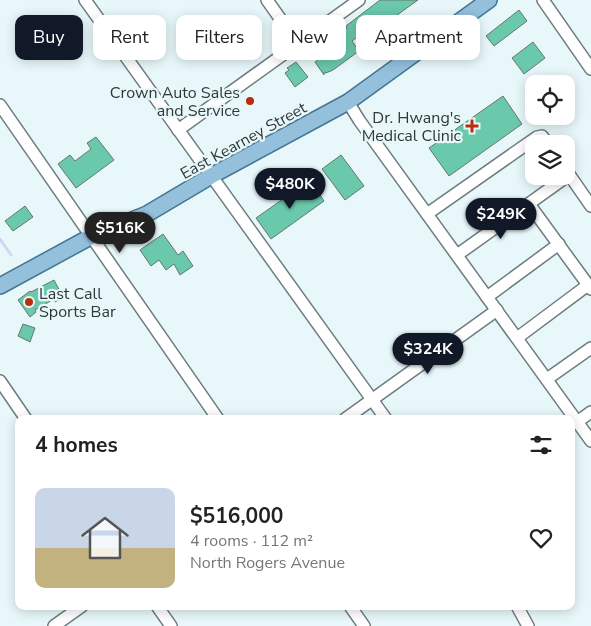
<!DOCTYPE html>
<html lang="en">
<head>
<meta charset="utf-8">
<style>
  body { margin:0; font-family:"Nunito Sans",sans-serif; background:#f2f2f2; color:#222; height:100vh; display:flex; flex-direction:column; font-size:19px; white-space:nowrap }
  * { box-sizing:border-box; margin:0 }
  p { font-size:16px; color:#767676 }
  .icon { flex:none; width:28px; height:28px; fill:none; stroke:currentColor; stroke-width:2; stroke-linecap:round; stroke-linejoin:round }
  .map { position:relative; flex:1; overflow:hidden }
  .panel { position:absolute; left:15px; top:415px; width:560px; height:195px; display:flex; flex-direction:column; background:#fff; border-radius:10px; box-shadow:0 2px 12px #0003 }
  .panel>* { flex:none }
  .top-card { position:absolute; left:15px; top:15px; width:561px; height:45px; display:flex; gap:10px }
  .tools { position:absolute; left:525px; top:75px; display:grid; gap:10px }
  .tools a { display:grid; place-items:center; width:50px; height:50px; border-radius:10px; background:#fff; box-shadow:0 2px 12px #0003; font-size:25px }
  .price { position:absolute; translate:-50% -42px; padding:0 11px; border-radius:18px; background:#111827; color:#fff; font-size:16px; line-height:32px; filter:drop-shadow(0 1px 2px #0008) }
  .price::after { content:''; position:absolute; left:50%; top:30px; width:15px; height:11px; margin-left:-8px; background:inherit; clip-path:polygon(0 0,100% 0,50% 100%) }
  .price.active { background:#222; color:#fff }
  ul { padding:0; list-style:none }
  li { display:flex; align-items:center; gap:15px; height:125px; padding:0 20px }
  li+li { border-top:1px solid #e0e0e0 }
  li span { display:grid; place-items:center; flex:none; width:140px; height:100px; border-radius:10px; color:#555 }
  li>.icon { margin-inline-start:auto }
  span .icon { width:60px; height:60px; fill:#fffc; stroke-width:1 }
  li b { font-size:21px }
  h2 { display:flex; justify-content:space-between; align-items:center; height:60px; padding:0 20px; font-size:21px }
  .chip { padding:0 18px; border-radius:10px; background:#fff; box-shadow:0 2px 12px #0003; font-size:18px; line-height:45px }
  .chip.active { background:#111827; color:#fff }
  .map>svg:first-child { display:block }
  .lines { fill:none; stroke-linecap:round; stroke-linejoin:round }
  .stream { stroke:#cfd7f4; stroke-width:3 }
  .building { fill:#6ac9ab; stroke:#697570 }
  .minor-casing { stroke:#6e7c7e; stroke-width:14 }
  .major-casing { stroke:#437594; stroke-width:18 }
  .minor { stroke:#fff; stroke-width:11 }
  .major { stroke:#94c0dc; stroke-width:15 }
  .poi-dot { fill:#b92e0c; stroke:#e8f8fa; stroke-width:2 }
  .labels { text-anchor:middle; stroke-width:4.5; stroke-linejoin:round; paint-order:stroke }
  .poi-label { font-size:16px; fill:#313738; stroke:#e8f8fa; text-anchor:end }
  .street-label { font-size:16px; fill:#313738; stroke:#e8f8fa }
</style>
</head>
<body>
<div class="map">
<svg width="591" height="626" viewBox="0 0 591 626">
  <rect width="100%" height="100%" fill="#e8f8fa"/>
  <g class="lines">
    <polyline class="stream" points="0,239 11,255"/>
  </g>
  <g class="building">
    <polygon points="380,0 418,0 372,33 369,28 352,41 359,51 333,70 326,73 324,72 324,75 315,62 340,44 335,37 347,28 346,26"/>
    <polygon points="519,10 527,21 494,46 486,36"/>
    <polygon points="533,42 545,58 524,74 512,58"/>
    <polygon points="296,62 308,77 295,87 285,73 289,70 287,68"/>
    <polygon points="503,96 522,124 449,176 429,148"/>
    <polygon points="96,137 114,160 76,188 58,164 70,155 75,161 91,149 87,143"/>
    <polygon points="341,155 364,186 345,200 322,169"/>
    <polygon points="310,180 324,201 271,239 256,218"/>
    <polygon points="25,206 33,217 13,231 5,221"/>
    <polygon points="163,234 178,255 183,251 193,266 180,275 174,264 166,270 159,260 151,266 140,250"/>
    <polygon points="54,280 63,297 55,302 54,299 35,310 36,312 30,317 18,300 30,291 31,292"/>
    <polygon points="23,324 35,328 30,342 18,336"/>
  </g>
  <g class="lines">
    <defs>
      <g id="minor">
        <polyline points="85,0 386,419"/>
        <polyline points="267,0 298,44"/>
        <polyline points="543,0 591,69"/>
        <polyline points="348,102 359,120 591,441"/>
        <polyline points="0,105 218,419"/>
        <polyline points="178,130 359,0"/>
        <polyline points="566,170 591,206"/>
        <polyline points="529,204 591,289"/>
        <polyline points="427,214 537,137 542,136 548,144"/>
        <polyline points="457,255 569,175"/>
        <polyline points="487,297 559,244"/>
        <polyline points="517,338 588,285"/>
        <polyline points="547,379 591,348"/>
        <polyline points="0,381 26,419"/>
        <polyline points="345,419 497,310"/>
        <polyline points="577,422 591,412"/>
        <polyline points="157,606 171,626"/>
        <polyline points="350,606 364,626"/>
        <polyline points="517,606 528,626"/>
        <polyline points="54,626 82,606"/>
      </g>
      <polyline id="major" points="0,286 92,236 147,214 211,176 348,102 489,0"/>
    </defs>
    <use href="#minor" class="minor-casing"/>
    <use href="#major" class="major-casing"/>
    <use href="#minor" class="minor"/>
    <use href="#major" class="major"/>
  </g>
  <g class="poi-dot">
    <circle cx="250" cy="101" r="5"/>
    <path d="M469.5 118.5h5v5h5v5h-5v5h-5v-5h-5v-5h5z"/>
    <circle cx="29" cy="302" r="5"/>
  </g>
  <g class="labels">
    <g class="poi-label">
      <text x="240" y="98">Crown Auto Sales<tspan x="240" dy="18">and Service</tspan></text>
      <text x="461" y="123">Dr. Hwang's<tspan x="461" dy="18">Medical Clinic</tspan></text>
      <text x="39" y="299" text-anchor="start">Last Call<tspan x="39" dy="18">Sports Bar</tspan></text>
    </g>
    <g class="street-label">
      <text transform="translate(243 140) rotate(-29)" y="6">East Kearney Street</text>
    </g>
  </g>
</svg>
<div class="tools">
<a><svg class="icon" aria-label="locate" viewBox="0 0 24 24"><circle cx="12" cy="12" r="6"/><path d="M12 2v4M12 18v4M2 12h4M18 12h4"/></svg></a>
<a><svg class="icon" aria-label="layers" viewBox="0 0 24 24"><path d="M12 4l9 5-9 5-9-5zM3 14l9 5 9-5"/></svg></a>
</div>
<b class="price" style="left:290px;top:210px">$480K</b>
<b class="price" style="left:501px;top:240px">$249K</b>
<b class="price active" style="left:120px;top:254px">$516K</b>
<b class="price" style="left:428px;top:375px">$324K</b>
<div class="top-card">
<a class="chip active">Buy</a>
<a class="chip">Rent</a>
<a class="chip">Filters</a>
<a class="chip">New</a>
<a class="chip">Apartment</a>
</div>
<section class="panel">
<h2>4 homes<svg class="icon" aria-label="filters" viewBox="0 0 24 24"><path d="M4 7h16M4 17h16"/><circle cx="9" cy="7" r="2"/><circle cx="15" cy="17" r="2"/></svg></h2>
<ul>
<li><span style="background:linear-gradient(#c9d6e8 60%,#c2b280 0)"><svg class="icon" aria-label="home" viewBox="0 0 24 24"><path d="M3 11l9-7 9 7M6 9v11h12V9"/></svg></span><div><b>$516,000</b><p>4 rooms · 112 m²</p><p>North Rogers Avenue</p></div><svg class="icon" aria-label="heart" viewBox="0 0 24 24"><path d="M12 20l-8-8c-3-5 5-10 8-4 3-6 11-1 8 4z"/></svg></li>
</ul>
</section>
</div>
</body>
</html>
